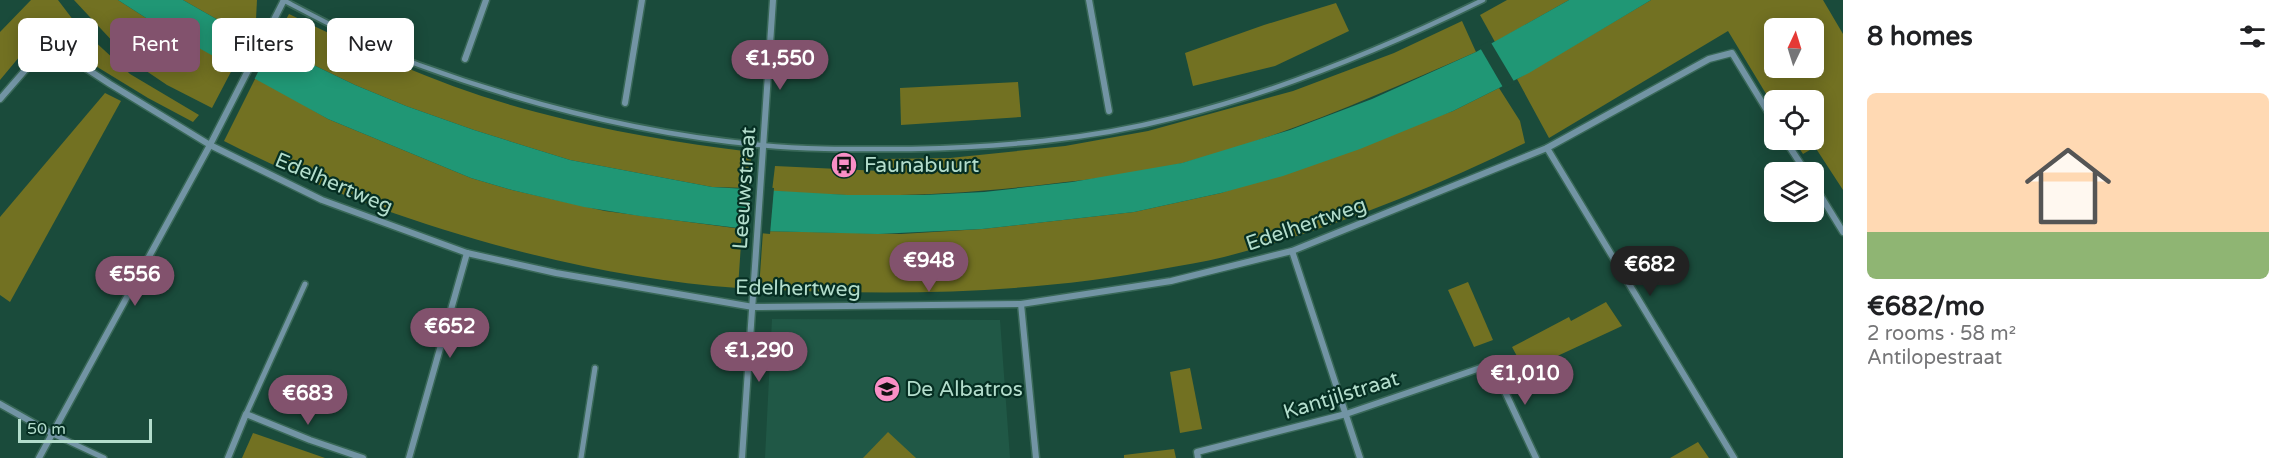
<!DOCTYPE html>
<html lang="en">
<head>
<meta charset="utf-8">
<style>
  body { margin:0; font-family:"Varela Round",sans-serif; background:#f2f2f2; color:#202124; height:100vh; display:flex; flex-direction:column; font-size:22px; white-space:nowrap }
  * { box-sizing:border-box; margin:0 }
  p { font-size:20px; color:#757577 }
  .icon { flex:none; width:33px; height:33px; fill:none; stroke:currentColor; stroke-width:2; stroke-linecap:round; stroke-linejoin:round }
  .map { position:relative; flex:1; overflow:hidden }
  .panel { display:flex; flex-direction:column; background:#fff; width:450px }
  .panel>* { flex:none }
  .top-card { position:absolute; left:18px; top:18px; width:570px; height:54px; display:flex; gap:12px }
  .needle { width:39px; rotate:4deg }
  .buttons { position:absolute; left:1764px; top:18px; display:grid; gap:12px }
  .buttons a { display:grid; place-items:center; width:60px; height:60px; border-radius:9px; background:#fff; box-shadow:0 3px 15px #0003; font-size:30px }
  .scale { position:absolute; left:18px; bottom:15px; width:134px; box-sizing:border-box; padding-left:6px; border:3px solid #b3ddcc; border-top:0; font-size:16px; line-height:21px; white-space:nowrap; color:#b3ddcc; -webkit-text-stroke:4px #062f23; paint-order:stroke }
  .price { position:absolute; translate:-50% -51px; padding:0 14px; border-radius:21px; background:#82526d; color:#fff; font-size:20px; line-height:39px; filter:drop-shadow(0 2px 3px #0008) }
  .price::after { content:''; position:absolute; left:50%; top:36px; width:18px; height:14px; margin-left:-9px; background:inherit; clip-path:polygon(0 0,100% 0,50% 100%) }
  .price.active { background:#222; color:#fff }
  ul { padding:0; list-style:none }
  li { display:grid; align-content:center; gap:12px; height:318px; padding:0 24px }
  li span { display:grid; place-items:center; height:186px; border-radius:9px; color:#555 }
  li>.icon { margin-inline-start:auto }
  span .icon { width:108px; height:108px; fill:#fffc; stroke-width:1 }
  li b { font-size:26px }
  h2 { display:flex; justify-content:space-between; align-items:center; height:72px; padding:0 24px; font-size:26px }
  .pill { padding:0 21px; border-radius:9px; background:#fff; box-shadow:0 3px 15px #0003; font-size:21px; line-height:54px }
  .pill.active { background:#82526d; color:#fff }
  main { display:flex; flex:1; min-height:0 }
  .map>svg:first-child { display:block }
  .built { fill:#205846 }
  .green { fill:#727122; fill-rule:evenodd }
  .water { fill:#209775 }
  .pier { fill:#1a4b3b }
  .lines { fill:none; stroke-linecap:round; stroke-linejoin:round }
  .service-casing { stroke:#396858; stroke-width:8 }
  .pedestrian-casing { stroke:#396858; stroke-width:8 }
  .minor-casing { stroke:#396858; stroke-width:9 }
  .service { stroke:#7294a4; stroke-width:4.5 }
  .pedestrian { stroke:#7294a4; stroke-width:5 }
  .minor { stroke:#7294a4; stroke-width:6 }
  .labels { text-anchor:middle; stroke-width:4.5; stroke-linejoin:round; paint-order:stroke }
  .poi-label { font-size:21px; fill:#b3ddcc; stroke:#062f23; text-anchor:start }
  .street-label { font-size:21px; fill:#b3ddcc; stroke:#062f23 }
</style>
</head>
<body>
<main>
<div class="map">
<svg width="1843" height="458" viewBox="0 0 1843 458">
  <rect width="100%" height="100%" fill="#1a4b3b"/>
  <polygon class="built" points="772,319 1000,320 1010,458 765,458"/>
  <g class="green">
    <polygon points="31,0 58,0 77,25 130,74 199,115 193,122 148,98 40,32 0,80 0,32"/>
    <polygon points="74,0 118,0 157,25 234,66 212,108 167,85 130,60"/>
    <polygon points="183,0 257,0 256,19 248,37"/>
    <polygon points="1507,0 1569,0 1495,42 1480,15"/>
    <path d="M1651,0H1823L1843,34V190L1815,147L1803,154L1794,140H1814V100H1774V107L1728,31L1549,138L1517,79ZM1774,28H1814V68H1774Z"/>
    <polygon points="1336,3 1349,31 1275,66 1193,86 1185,53 1264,25"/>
    <path d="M289,14C369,53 450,90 536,112C607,131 679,143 752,152L749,175L747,176L749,188L712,187L570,160L474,130L406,106L355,85L272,45Z"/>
    <path d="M1462,21L1476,52C1380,94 1285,136 1183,163C1140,174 1093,179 1049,184C956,195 865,199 772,191L775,166L881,171V159L950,158L1065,146L1148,131L1293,91L1394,53Z"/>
    <path d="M256,77L328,119L471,178L512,190L605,211L742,229L738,288C569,276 375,218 224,141Z"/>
    <polygon points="1018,82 1021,117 901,125 900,88"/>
    <path d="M1499,88L1520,121L1525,143C1429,190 1328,230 1224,257C1204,262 1182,265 1162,269C1028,294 894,296 759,289L763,231L901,234L982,229L1134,212L1221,193L1453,111Z"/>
    <polygon points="105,93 121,101 10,302 0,295 0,217"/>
    <polygon points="1468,282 1493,340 1474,347 1448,290"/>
    <polygon points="1606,302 1622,326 1525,371 1512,347 1569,317 1571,321"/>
    <polygon points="1190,368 1202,429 1180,433 1170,372"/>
    <polygon points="888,432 916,458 863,458"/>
    <polygon points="253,433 325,458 242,458"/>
    <polygon points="1698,442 1709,458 1670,458"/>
    <polygon points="1174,449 1176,458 1124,458 1124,455"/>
  </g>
  <polygon class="water" points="118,0 183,0 248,37 272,45 355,85 406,106 474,130 570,160 712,187 848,195 924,195 984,192 1072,182 1182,163 1290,130 1372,99 1476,52 1569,0 1651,0 1529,73 1453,111 1360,149 1283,176 1221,193 1134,212 982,229 878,234 763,231 640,216 584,207 512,190 471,178 328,119 157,25"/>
  <g class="pier">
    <polygon points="251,35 273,42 254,80 234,69"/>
    <polygon points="1490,41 1515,83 1504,89 1479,46"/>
    <polygon points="751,186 774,188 770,234 748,232"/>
  </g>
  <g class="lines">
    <defs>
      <path id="service" d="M283,0C327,23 372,47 419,65C529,105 644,134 760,145C810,150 861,149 911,149C999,147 1088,140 1173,118C1281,91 1383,49 1483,0"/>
      <g id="pedestrian">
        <polyline points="246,414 305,284"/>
        <polyline points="53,434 104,458"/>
        <polyline points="581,458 595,368"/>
      </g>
      <g id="minor">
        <polyline points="1089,0 1109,111"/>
        <polyline points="465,59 486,0"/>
        <polyline points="0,99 40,53 61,52 110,84 210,145 322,200 467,253 556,273 753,307 1021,304 1171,281 1292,251 1547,148 1709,59 1732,53 1774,122"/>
        <polyline points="625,103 642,0"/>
        <polyline points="1785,140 1806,172"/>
        <polyline points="1547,148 1734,458"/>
        <polyline points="1814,185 1843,232"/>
        <polyline points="1292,251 1360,458"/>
        <polyline points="1021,304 1036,458"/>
        <polyline points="0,404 53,434"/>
        <polyline points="39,458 210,145 284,0"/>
        <polyline points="228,458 246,414 310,440 363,458"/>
        <polyline points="409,458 467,253"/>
        <polyline points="742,458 773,0"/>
        <polyline points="1198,458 1197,452 1346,414 1492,364 1536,458"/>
      </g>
    </defs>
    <use href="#service" class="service-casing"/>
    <use href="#pedestrian" class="pedestrian-casing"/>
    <use href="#minor" class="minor-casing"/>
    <use href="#service" class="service"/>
    <use href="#pedestrian" class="pedestrian"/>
    <use href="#minor" class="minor"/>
  </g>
  <defs>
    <symbol id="bus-disc" viewBox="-11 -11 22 22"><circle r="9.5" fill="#fa8fc6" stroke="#062f23"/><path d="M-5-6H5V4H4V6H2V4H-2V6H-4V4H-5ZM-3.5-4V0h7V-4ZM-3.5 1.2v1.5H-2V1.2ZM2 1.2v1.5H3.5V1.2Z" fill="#111"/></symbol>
    <symbol id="school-disc" viewBox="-11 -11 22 22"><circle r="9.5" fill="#fa8fc6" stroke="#062f23"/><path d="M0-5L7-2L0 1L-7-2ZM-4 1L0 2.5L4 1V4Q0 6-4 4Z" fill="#111"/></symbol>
  </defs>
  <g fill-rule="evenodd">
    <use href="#bus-disc" x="829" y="150" width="30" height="30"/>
    <use href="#school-disc" x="872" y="374" width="30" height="30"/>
  </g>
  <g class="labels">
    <g class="poi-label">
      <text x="864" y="172">Faunabuurt</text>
      <text x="906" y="396">De Albatros</text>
    </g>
    <g class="street-label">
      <text transform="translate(334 183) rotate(23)" y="7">Edelhertweg</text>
      <text transform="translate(744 188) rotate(-86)" y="7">Leeuwstraat</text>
      <text transform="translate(1306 224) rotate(-19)" y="7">Edelhertweg</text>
      <text transform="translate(798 288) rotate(1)" y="7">Edelhertweg</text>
      <text transform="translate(1341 395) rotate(-17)" y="7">Kantjilstraat</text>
    </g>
  </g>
</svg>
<div class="buttons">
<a><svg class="needle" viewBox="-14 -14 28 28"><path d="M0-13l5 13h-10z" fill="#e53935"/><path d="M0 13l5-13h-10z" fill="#757577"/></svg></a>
<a><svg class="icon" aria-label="locate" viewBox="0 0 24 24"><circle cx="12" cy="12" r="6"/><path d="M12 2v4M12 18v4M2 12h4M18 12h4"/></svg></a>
<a><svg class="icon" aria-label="layers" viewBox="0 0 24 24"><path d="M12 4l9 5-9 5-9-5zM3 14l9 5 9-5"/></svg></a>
</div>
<div class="scale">50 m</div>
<b class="price" style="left:780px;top:91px">€1,550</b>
<b class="price" style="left:929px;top:293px">€948</b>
<b class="price active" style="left:1650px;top:297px">€682</b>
<b class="price" style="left:135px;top:307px">€556</b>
<b class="price" style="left:450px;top:359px">€652</b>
<b class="price" style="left:759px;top:383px">€1,290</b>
<b class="price" style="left:1525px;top:406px">€1,010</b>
<b class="price" style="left:308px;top:426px">€683</b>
<div class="top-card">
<a class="pill">Buy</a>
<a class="pill active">Rent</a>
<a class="pill">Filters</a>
<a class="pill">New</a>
</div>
</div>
<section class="panel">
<h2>8 homes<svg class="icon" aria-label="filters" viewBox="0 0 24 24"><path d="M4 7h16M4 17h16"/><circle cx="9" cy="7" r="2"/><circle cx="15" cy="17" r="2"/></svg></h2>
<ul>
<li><span style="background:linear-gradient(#ffd9b3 75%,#8fb573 0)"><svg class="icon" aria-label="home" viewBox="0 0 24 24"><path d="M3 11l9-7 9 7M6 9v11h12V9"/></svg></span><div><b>€682/mo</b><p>2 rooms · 58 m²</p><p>Antilopestraat</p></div></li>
</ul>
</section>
</main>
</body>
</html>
